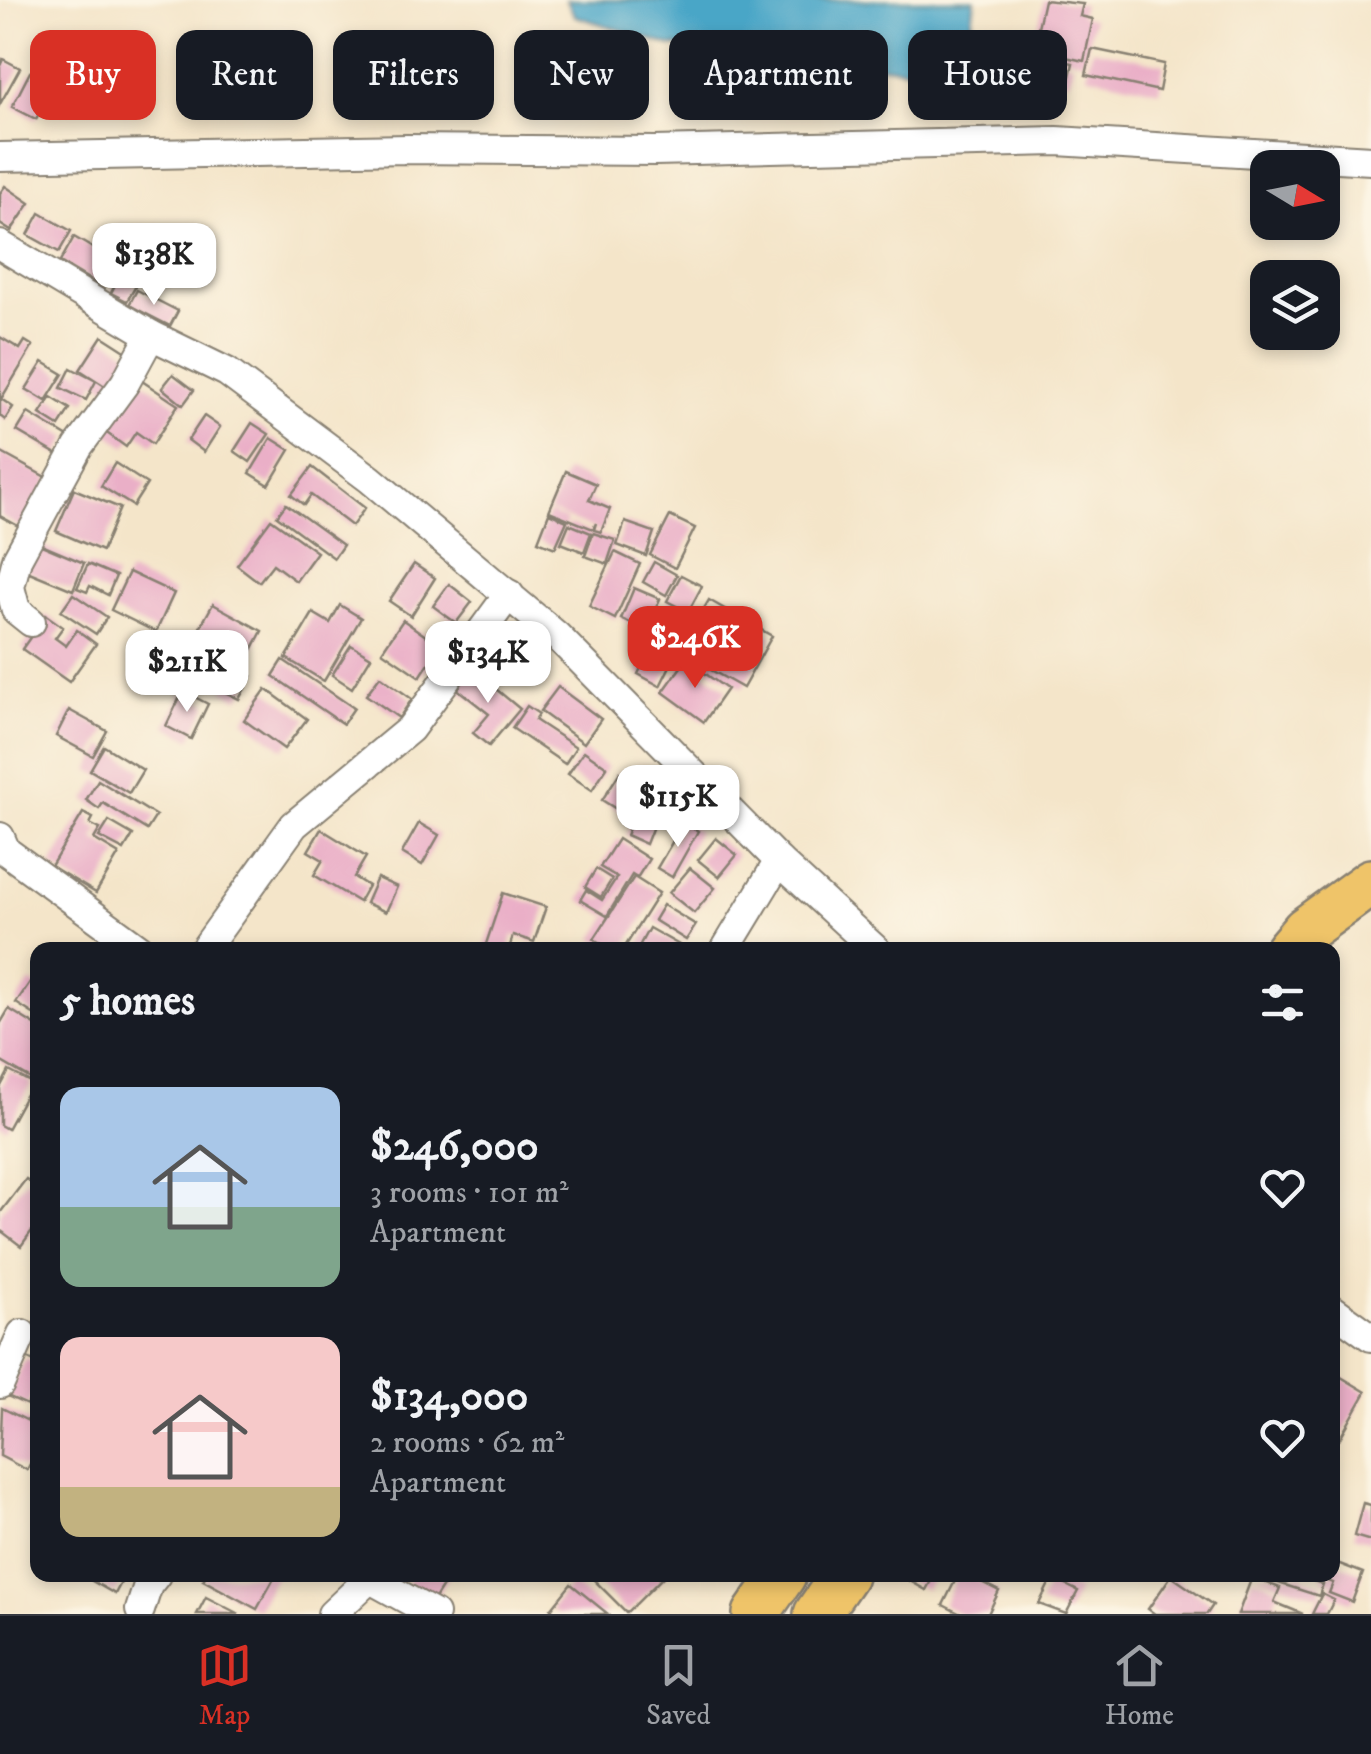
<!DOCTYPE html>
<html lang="en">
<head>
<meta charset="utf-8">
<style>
  body { margin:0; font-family:"IM FELL DW Pica",serif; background:#242831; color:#f1f3f6; height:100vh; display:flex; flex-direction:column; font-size:38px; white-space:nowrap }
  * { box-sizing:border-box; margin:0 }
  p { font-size:32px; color:#9ea1a6 }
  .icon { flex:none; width:55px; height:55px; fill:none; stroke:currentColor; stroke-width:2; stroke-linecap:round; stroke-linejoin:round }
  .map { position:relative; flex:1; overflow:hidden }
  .details { position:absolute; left:30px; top:942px; width:1310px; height:640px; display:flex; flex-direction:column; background:#171b24; border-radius:20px; box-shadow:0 5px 15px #0003 }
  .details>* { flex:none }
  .guide { position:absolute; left:30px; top:30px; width:1312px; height:90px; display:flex; gap:20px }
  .needle { width:65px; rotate:100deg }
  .buttons { position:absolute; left:1250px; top:150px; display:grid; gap:20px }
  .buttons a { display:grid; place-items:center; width:90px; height:90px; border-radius:20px; background:#171b24; box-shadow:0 5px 15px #0003; font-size:50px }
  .price { position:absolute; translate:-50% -85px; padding:0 22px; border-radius:20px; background:#fff; color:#222; font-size:32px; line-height:65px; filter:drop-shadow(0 2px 5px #0008) }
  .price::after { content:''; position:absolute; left:50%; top:60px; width:30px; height:22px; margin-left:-15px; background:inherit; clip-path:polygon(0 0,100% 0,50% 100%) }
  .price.current { background:#d93025; color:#fff }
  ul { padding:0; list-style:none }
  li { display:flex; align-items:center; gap:30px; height:250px; padding:0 30px }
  li span { display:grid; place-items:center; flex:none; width:280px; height:200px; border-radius:20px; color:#555 }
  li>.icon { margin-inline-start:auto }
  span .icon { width:120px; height:120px; fill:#fffc; stroke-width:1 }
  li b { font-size:42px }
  h2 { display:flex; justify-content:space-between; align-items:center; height:120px; padding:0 30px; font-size:42px }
  .pill { padding:0 35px; border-radius:20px; background:#171b24; box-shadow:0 5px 15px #0003; font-size:35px; line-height:90px }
  .pill.current { background:#d93025; color:#fff }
  .tabs { display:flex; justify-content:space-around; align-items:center; height:140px; border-top:2px solid #363941; background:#171b24; font-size:28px; color:#9ea1a6 }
  .tabs a { display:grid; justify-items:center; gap:5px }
  .tabs .current { color:#d93025 }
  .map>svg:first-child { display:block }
  .water { fill:#48a6c7; stroke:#326172; stroke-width:2.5 }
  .building { fill:#eaafc7 }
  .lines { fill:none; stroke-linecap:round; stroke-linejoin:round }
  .street-casing { stroke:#888072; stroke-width:32 }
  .primary-casing { stroke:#888072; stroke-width:50 }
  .street { stroke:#fff; stroke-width:28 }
  .primary { stroke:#efc469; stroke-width:45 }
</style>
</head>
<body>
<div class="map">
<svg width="1371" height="1614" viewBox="0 0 1371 1614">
  <rect width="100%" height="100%" fill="#fcf5e5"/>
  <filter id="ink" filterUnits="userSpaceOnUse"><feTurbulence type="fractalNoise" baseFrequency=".01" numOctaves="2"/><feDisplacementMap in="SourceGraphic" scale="20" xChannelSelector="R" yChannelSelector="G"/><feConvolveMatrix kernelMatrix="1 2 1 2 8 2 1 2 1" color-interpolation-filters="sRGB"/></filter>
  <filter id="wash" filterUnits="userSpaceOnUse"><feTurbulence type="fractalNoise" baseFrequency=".0048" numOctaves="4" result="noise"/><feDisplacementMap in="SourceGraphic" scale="40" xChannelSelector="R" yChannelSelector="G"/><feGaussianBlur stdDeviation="2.25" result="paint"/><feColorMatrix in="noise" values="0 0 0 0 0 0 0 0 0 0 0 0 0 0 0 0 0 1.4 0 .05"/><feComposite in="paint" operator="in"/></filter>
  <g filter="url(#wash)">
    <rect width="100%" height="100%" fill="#f4e5c9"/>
    <polygon class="water" points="566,0 975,0 964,77 819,57 768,56 671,46 575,16"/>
    <g id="blocks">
      <g class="building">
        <polygon points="1044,0 1083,4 1080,16 1093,19 1084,61 1033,50"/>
        <polygon points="1092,49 1164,64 1159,91 1086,75"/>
        <polygon points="1038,56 1073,63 1069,81 1035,75"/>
        <polygon points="3,59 20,68 0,104 0,66"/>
        <polygon points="30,72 54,85 36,119 12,107"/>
        <polygon points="5,186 30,203 11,231 0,224 0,193"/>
        <polygon points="40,213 71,231 59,252 28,235"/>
        <polygon points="74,237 111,259 97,284 60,262"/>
        <polygon points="119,277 136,286 127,301 111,293"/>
        <polygon points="137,290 178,311 170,326 129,305"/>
        <polygon points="102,336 130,354 108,388 80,370"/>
        <polygon points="0,337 20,349 25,341 33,346 1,399 13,407 5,420 0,416"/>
        <polygon points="43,362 63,374 46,401 26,389"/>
        <polygon points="71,368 96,381 86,400 61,388"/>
        <polygon points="173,374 194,390 183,405 162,388"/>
        <polygon points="139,379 178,405 153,444 136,432 126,447 104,431"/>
        <polygon points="51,397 70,409 59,426 40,414"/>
        <polygon points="28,413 68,437 58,455 17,431"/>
        <polygon points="204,416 220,427 204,452 188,440"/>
        <polygon points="252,423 269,434 250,462 234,451"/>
        <polygon points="271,438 290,450 269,485 250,473"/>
        <polygon points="0,452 49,479 22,528 0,516"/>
        <polygon points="115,463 147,484 133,506 101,486"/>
        <polygon points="312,467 365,508 352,526 311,495 304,505 291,495"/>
        <polygon points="566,471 596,484 589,500 610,509 601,532 594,530 596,523 593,529 549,511"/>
        <polygon points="74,489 120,508 102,551 56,531"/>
        <polygon points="286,504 343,545 334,558 277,516"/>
        <polygon points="549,513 567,521 555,548 538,541"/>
        <polygon points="670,516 695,528 675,568 650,555"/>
        <polygon points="271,519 317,552 296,581 273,564 259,582 237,565"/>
        <polygon points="625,522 654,532 646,556 617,545"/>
        <polygon points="569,524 591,533 584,552 561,543"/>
        <polygon points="593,533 615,540 607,564 585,556"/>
        <polygon points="32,541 84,563 73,590 22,569"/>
        <polygon points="615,552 640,564 615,619 589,606"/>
        <polygon points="654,562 677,575 666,595 643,582"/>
        <polygon points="88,564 116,576 108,595 90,586 87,592 77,588"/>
        <polygon points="414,564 435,578 411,616 389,601"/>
        <polygon points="129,572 174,593 156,632 111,610"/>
        <polygon points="681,575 702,586 688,612 667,601"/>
        <polygon points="449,584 472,602 456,623 433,606"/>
        <polygon points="634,588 660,599 646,630 621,619"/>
        <polygon points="73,594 107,617 96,634 61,611"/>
        <polygon points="709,600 772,636 743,688 679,652"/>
        <polygon points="213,604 262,631 251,652 223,637 214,655 192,642"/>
        <polygon points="340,605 361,618 324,681 286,658 313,613 330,623"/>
        <polygon points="671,608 693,620 660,686 638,674"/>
        <polygon points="46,615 63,627 55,638 66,646 77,630 96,644 69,682 22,649"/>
        <polygon points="403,620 440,646 420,677 382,651"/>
        <polygon points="500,641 520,655 505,676 485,661"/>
        <polygon points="185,644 205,654 198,668 178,658"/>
        <polygon points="351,645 371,657 352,688 332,675"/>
        <polygon points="283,660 354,708 343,724 273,676"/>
        <polygon points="686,660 727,689 704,722 663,692"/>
        <polygon points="236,667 252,676 239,699 223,691"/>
        <polygon points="472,669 520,709 489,746 473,733 489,714 456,688"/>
        <polygon points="380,676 412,699 399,718 366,695"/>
        <polygon points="558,687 601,719 584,743 540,711"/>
        <polygon points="266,689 307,719 284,749 244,720"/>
        <polygon points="183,691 208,704 191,739 166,726"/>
        <polygon points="527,706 539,714 535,720 576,747 565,764 512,728"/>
        <polygon points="69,710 107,731 93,756 56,736"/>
        <polygon points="104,746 143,770 129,793 90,770"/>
        <polygon points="584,751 607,767 592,790 568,774"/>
        <polygon points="620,772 639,784 621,812 602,800"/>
        <polygon points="98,780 156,816 147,830 103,803 99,809 86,800"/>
        <polygon points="83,813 93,818 90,824 100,829 94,839 119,854 96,893 51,866"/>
        <polygon points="636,813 655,821 646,844 626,835"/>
        <polygon points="109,821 133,835 124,850 99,837"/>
        <polygon points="684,822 698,831 672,877 657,868"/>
        <polygon points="419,823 439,835 422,865 402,853"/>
        <polygon points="321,829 366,857 354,877 368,886 359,902 314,875 323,860 308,851"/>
        <polygon points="716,838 737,855 719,877 698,860"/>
        <polygon points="618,839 649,859 637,878 632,875 607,916 580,900 586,890 602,900 617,877 600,867"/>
        <polygon points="690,868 715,888 694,913 669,893"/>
        <polygon points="596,869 612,879 601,897 585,887"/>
        <polygon points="634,877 659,893 623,950 611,950 594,939"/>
        <polygon points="377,878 397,887 386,912 366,903"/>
        <polygon points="503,893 546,907 534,942 513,935 509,950 484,950"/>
        <polygon points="663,905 696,925 686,940 654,920"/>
        <polygon points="649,928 688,950 637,950"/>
        <polygon points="30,982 38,987 38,1017 16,1003"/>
        <polygon points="9,1009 35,1025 38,1021 38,1083 0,1061 0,1024"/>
        <polygon points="9,1071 32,1083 7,1129 0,1125 0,1088"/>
        <polygon points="26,1179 38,1188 38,1237 31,1232 21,1246 0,1230 0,1213"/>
        <polygon points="26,1358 38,1364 38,1384 27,1405 7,1396"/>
        <polygon points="1336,1374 1366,1392 1332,1452 1332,1380"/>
        <polygon points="2,1408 38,1426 38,1448 27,1470 0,1456"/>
        <polygon points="1363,1503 1371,1505 1371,1541 1354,1536"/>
        <polygon points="1332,1561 1363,1573 1352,1602 1329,1593 1333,1583 1322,1579 1324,1575 1332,1575"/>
        <polygon points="95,1575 125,1575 115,1594 92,1581"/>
        <polygon points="206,1575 276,1575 257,1609 203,1580"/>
        <polygon points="411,1575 450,1575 434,1600 407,1583"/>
        <polygon points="589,1575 665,1575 627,1613"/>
        <polygon points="899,1575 934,1575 926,1590"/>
        <polygon points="958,1575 967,1575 999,1591 988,1614 961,1614 943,1605"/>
        <polygon points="1253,1575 1304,1575 1303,1578 1323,1584 1319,1596"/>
        <polygon points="1171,1576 1213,1605 1207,1614 1155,1614 1148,1609"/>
        <polygon points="1252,1577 1280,1588 1274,1602 1303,1614 1238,1614"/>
        <polygon points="1052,1578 1078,1591 1066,1614 1039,1604"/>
        <polygon points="571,1584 608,1614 558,1614 551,1609"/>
        <polygon points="1322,1594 1334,1600 1327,1614 1312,1614"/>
        <polygon points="206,1597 239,1614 197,1614"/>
      </g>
    </g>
  </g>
  <g filter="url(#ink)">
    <use href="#blocks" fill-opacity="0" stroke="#888072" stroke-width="2.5"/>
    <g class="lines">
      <defs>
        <g id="street">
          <polyline points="0,157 407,149 655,151 1057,141 1371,160"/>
          <polyline points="0,245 151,335 227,372 370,479 557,636 779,861 876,950"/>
          <polyline points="31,622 16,610 10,587 17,559 78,447 125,383 151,335"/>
          <polyline points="0,837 6,851 141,950"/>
          <polyline points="204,950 294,825 410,729 509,594"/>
          <polyline points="725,950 779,861"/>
          <polyline points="1332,1309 1371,1337"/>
          <polyline points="0,1384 22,1334"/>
          <polyline points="363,1575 434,1614"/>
          <polyline points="140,1610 148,1585 156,1575"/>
          <polyline points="332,1614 369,1579"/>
        </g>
        <g id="primary">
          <polyline points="1288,950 1305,930 1371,882"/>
          <polyline points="756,1614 783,1575"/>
          <polyline points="817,1614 844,1575"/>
        </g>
      </defs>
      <use href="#street" class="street-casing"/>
      <use href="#primary" class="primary-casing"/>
      <use href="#street" class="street"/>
      <use href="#primary" class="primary"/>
    </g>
  </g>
</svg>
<div class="buttons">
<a><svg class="needle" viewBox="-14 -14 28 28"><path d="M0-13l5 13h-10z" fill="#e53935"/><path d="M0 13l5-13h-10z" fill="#9ea1a6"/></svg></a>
<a><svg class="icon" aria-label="layers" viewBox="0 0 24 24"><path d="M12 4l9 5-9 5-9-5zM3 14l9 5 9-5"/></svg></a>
</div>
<b class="price" style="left:154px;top:308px">$138K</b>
<b class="price current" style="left:695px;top:691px">$246K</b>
<b class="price" style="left:488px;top:706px">$134K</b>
<b class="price" style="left:187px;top:715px">$211K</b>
<b class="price" style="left:678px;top:850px">$115K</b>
<div class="guide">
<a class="pill current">Buy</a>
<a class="pill">Rent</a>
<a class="pill">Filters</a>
<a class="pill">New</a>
<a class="pill">Apartment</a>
<a class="pill">House</a>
</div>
<section class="details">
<h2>5 homes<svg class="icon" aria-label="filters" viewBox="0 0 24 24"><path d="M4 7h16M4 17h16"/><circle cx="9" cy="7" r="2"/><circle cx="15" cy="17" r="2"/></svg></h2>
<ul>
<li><span style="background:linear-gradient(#a9c7e8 60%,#7fa58c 0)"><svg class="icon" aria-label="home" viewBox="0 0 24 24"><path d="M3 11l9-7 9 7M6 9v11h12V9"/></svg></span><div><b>$246,000</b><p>3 rooms · 101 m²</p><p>Apartment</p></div><svg class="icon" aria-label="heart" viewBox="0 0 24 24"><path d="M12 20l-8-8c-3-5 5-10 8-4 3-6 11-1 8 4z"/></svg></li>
<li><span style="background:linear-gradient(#f6c9c9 75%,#c2b280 0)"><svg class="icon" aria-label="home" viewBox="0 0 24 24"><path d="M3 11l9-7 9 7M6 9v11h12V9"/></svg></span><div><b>$134,000</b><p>2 rooms · 62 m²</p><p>Apartment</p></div><svg class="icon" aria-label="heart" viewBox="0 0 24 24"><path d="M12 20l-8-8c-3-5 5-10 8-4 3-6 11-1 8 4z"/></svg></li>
</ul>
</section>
</div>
<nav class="tabs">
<a class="current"><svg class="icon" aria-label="map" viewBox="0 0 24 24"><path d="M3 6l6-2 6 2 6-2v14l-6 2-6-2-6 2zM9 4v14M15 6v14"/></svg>Map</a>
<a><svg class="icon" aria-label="saved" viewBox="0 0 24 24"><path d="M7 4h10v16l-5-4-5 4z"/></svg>Saved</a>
<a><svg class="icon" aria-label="home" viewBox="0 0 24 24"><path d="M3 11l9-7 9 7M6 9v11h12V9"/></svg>Home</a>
</nav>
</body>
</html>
